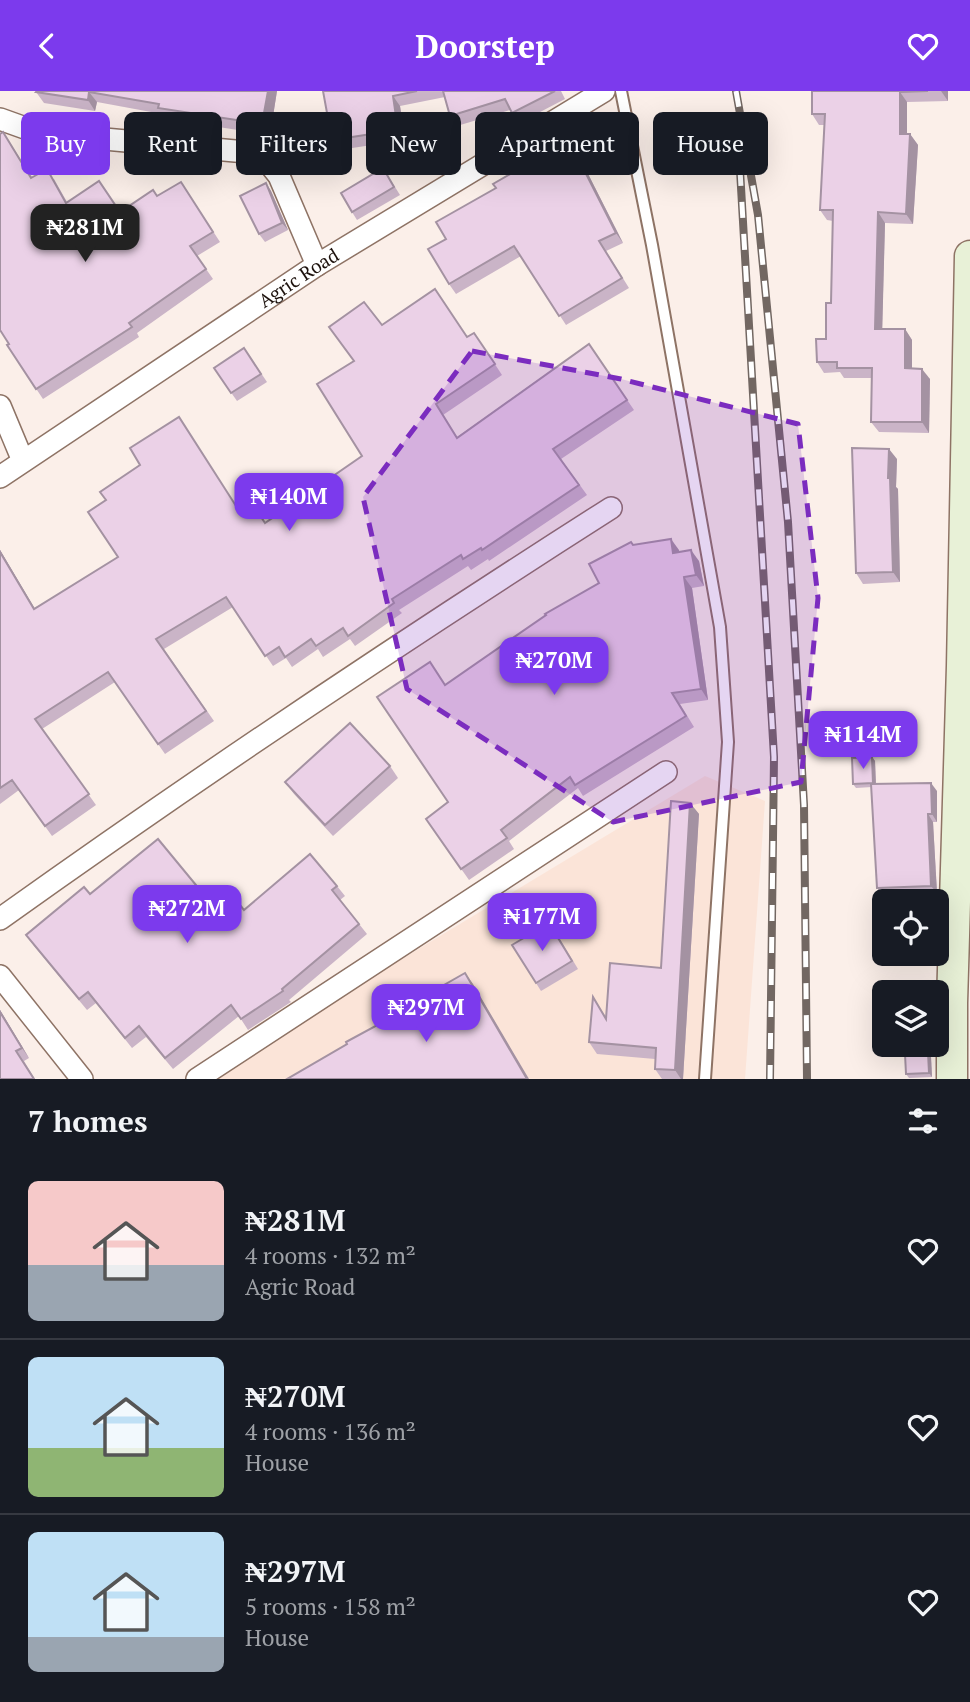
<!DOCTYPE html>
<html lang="en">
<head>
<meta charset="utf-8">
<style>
  body { margin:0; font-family:"PT Serif",serif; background:#242831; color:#f1f3f6; height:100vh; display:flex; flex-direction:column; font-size:26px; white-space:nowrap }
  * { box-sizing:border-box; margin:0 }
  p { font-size:23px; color:#9ea1a6 }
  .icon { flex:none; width:38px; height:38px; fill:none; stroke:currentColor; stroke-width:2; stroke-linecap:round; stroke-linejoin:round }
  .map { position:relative; height:988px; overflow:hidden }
  .sheet { display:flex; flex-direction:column; background:#171b24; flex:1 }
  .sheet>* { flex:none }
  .hud { position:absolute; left:21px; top:21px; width:929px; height:63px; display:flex; gap:14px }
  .buttons { position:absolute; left:872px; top:798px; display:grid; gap:14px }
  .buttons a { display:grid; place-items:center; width:77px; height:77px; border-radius:10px; background:#171b24; box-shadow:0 7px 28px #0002; font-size:35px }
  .price { position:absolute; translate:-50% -60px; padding:0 16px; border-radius:14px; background:#7c3aed; color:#fff; font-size:23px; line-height:46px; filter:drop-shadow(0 2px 4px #0008) }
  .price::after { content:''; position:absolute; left:50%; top:42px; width:21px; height:16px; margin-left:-10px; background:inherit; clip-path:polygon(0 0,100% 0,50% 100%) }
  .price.active { background:#222; color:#fff }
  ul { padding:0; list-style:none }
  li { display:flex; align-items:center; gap:21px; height:175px; padding:0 28px }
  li+li { border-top:2px solid #363941 }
  li span { display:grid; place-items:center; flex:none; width:196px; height:140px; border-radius:10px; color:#555 }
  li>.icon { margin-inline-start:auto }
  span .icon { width:84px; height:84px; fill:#fffc; stroke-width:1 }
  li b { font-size:30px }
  h2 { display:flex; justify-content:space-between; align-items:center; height:84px; padding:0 28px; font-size:30px }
  .pill { padding:0 24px; border-radius:10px; background:#171b24; box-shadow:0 7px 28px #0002; font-size:24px; line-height:63px }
  .pill.active { background:#7c3aed; color:#fff }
  header { display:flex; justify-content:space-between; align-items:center; height:91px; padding:0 28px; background:#7c3aed; color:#fff; font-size:32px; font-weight:700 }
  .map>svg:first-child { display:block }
  .built { fill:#fbe4d8 }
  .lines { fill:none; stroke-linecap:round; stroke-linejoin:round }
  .service-casing { stroke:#8e7365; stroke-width:14 }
  .minor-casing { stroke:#8e7365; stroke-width:24 }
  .secondary-casing { stroke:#8e7365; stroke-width:33 }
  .service { stroke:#fff; stroke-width:10 }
  .minor { stroke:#fff; stroke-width:21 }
  .secondary { stroke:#e8f1d7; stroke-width:30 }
  .rail-casing { stroke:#726762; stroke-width:8 }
  .rail { stroke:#fff; stroke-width:5; stroke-dasharray:16; stroke-linecap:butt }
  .wall { fill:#cab4c7 }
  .shaded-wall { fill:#a492a2 }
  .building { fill:#ebd1e7; stroke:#a492a2; stroke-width:2 }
  .marked { fill:#7b2cbf; fill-opacity:0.2; stroke:#7b2cbf; stroke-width:5; stroke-dasharray:14 9; stroke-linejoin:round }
  .labels { text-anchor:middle; stroke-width:5; stroke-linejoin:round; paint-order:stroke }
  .street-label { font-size:19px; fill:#1d120d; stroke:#fff }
</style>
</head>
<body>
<header><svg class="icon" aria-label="back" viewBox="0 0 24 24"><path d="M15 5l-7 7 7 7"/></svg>Doorstep<svg class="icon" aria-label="heart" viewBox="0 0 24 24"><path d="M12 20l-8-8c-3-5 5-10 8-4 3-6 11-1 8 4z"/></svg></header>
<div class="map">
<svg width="970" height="988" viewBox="0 0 970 988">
  <rect width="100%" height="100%" fill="#fbefe9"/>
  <polygon class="built" points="705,685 765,710 745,988 203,988"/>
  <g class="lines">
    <defs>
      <polyline id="service" points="621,0 652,154 720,536 728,651 705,988"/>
      <g id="minor">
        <polyline points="0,28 39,42 246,61 267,70 279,85 317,174"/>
        <polyline points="0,315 23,370"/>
        <path id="s1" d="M0,386L317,174L604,0"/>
        <path d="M0,828C200,685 404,549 611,417"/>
        <polyline points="0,885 82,988"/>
        <polyline points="197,988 666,681"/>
      </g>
      <polyline id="secondary" points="952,988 952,912 962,575 970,165"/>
    </defs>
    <use href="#service" class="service-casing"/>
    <use href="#minor" class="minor-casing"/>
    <use href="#secondary" class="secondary-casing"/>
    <use href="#service" class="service"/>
    <use href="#minor" class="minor"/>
    <use href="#secondary" class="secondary"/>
    <defs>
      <g id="rail">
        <polyline points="736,0 758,124 788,431 804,714 807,988"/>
        <polyline points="740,79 774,666 770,988"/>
      </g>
    </defs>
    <use href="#rail" class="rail-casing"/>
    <use href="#rail" class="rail"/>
  </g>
  <g class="wall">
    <polygon points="277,0 270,44 166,28 162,23 97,11 95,20 44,12 36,1"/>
    <polygon points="323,0 561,0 565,8 519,32 510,19 457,35 450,25 445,6 400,15 405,49 339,59 332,49"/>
    <polygon points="812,0 948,0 948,10 907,11 907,43 910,43 918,54 913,133 885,132 882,238 905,238 912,249 912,278 930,288 929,342 879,341 871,331 872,287 844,287 840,281 824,282 817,271 826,248 831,212 833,130 827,129 820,119 824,34 819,34 812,23"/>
    <polygon points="3,41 32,86 54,88 67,111 120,120 157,105 181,91 220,151 197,165 213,188 137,242 139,246 43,308 7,254 9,253"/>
    <polygon points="582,71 623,152 606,160 629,197 566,234 521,165 456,203 449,193 531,82"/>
    <polygon points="383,77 400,104 357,129 352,121"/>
    <polygon points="266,92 271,100 288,139 265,151 259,143"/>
    <polygon points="382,234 467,246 481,252 502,284 443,324 457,346 589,253 634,319 561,368 587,404 489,470 488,468 471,479 468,475 399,519 402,522 355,555 350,548 323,566 318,558 292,576 286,567 273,575 233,516 164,558 214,630 165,663 115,591 42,638 96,714 52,745 19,699 0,713 0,459 34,517 237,415 265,432 362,365 354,270"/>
    <polygon points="244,257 267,291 237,310 214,277"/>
    <polygon points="897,368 896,396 898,398 900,491 863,493 856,482"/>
    <polygon points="633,454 679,459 679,461 699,470 704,495 692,497 708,609 680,613 694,636 583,705 578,697 509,750 514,758 469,789 426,728 448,711 446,594 599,492"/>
    <polygon points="872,666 875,670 876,693 937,700 937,731 933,731 937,802 883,805 877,797 872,696 856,697 853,693"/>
    <polygon points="390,675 398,687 333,745 294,703 285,691"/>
    <polygon points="690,712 699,723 683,988 662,988 655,978 655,968 597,963 589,951 593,906 606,926 661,877"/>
    <polygon points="337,795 345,805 340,809 367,843 289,909 291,911 248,939 239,925 173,978 146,946 132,957 96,912 87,919 34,855 26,844 90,803 219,822 244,819"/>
    <polygon points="555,840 578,878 541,900 536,892"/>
    <polygon points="0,919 29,967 24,970 35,988 0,988"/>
    <polygon points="928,961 931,966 932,986 909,987 906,983"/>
  </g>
  <g class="shaded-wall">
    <polygon points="268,0 277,0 270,44 262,33"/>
    <polygon points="941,0 948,0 948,10"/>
    <polygon points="89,1 97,11 95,20 88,9"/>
    <polygon points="900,1 907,11 907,53 900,43"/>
    <polygon points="393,5 400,15 405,49 398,39"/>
    <polygon points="910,43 918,54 913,133 906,123"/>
    <polygon points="575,61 582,71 623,152 616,142"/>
    <polygon points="266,92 271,100 288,139 282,132"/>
    <polygon points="878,121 885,132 882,249 875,238"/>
    <polygon points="905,238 912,249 912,288 905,277"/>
    <polygon points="922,278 930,288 929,342 922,331"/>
    <polygon points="889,358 897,368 896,396 898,398 900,491 893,481 888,387"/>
    <polygon points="671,448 679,459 681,473 673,462"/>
    <polygon points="0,459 41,528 34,518 0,461"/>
    <polygon points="691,459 699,470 704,495 696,484"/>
    <polygon points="684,486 692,497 708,609 701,598"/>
    <polygon points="872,666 875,670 876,696 873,692"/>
    <polygon points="931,692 937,700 937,731 932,723"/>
    <polygon points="690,712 699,723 683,988 681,988 675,979"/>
    <polygon points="928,723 933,731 937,802 931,795"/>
    <polygon points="465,882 473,893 529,988 527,988"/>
    <polygon points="0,919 29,967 22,957 0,921"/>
    <polygon points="928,961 931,966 932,986 929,982"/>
  </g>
  <g class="building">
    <polygon points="37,0 268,0 262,33 158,17 159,13 89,1 88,9 36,1"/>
    <polygon points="323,0 417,0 393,5 398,39 332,49"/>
    <polygon points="443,0 555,0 512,22 505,8 450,25"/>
    <polygon points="812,0 928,0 900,1 900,43 910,43 906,123 878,121 875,238 905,238 905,277 922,278 922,331 871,331 872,277 837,277 837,271 817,271 816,248 826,248 826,212 831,212 833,119 820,119 825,23 812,23"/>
    <polygon points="3,41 31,87 47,78 66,112 99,90 120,121 153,99 157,105 181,91 213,141 190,155 206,178 129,232 132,236 36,298 7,254 9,253 0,239 0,43"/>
    <polygon points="575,61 616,142 599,150 622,187 559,225 514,155 449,193 428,158 446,148 436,131 496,97 493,93 526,74 531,82"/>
    <polygon points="383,77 394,96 352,121 341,102"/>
    <polygon points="266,92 282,132 259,143 240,105"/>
    <polygon points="435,198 467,246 474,242 495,273 436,313 457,347 589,253 627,309 553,358 579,394 482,459 481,457 463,468 461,464 392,508 394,512 348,545 343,537 316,555 311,548 285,566 279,556 265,565 226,506 156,548 206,620 158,653 108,581 35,628 89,703 45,735 12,689 0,697 0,461 34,518 118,466 88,421 106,409 100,401 140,374 130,357 179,326 236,415 249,407 265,432 362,365 317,293 354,270 329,236 364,211 382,234"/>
    <polygon points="244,257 261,283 231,302 214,277"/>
    <polygon points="852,357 889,358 888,387 890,387 893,481 856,482"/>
    <polygon points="671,448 673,462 691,459 696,484 684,486 701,598 672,602 686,625 575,694 570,686 501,739 507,747 461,778 426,728 448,711 377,606 430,571 445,594 546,524 545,523 599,492 589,473 631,451 633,454"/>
    <polygon points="350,632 390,675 325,734 285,691"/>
    <polygon points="872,666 873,692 853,693 852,667"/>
    <polygon points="931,692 932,723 928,723 931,795 877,797 871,693"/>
    <polygon points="671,710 690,712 675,979 655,978 656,957 589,951 593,906 606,928 610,872 661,877"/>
    <polygon points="158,748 219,822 235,808 244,819 310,763 337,795 332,799 359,833 282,898 283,900 241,928 231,914 165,967 139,935 125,947 88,901 79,908 26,844 84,796 90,803"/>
    <polygon points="549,832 572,870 536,892 512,854"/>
    <polygon points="465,882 527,988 287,988 347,953 346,951 431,905 430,902"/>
    <polygon points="0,921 22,957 16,960 34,988 0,988"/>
    <polygon points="928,961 929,982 906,983 905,963"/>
  </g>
  <path class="marked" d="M472,260L621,288L798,333L818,507L801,691L613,731L407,598L363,406Z"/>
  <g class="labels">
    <g class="street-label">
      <text dy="7" stroke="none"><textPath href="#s1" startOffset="359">Agric Road</textPath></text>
    </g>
  </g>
</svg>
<div class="buttons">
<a><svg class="icon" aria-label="locate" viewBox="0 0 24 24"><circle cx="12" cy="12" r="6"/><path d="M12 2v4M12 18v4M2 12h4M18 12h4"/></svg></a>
<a><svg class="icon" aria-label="layers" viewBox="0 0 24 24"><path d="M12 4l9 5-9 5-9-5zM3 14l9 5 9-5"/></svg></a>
</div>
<b class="price active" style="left:85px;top:173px">₦281M</b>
<b class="price" style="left:289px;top:442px">₦140M</b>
<b class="price" style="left:554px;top:606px">₦270M</b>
<b class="price" style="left:863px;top:680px">₦114M</b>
<b class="price" style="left:187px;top:854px">₦272M</b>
<b class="price" style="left:542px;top:862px">₦177M</b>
<b class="price" style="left:426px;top:953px">₦297M</b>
<div class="hud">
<a class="pill active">Buy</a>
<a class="pill">Rent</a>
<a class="pill">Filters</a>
<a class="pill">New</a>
<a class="pill">Apartment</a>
<a class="pill">House</a>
</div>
</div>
<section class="sheet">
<h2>7 homes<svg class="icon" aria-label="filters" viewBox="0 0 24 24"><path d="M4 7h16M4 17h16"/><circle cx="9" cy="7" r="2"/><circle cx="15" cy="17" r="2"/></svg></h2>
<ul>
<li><span style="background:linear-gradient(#f6c9c9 60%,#9aa5b1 0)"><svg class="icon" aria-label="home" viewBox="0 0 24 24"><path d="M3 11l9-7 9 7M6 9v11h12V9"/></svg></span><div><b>₦281M</b><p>4 rooms · 132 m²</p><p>Agric Road</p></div><svg class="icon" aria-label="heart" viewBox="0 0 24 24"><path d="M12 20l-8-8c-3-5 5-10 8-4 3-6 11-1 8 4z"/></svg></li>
<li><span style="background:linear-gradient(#bfe0f5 65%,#8fb573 0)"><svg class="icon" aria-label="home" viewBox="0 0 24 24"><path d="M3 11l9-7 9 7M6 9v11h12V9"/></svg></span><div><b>₦270M</b><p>4 rooms · 136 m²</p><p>House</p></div><svg class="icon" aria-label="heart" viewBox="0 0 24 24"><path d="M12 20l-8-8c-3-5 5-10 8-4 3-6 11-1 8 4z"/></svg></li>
<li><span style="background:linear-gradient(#bfe0f5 75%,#9aa5b1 0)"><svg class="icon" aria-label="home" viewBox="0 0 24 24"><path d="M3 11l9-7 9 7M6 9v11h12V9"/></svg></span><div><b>₦297M</b><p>5 rooms · 158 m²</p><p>House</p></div><svg class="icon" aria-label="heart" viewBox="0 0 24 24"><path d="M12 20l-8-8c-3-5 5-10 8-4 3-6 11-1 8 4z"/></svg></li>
</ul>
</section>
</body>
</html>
